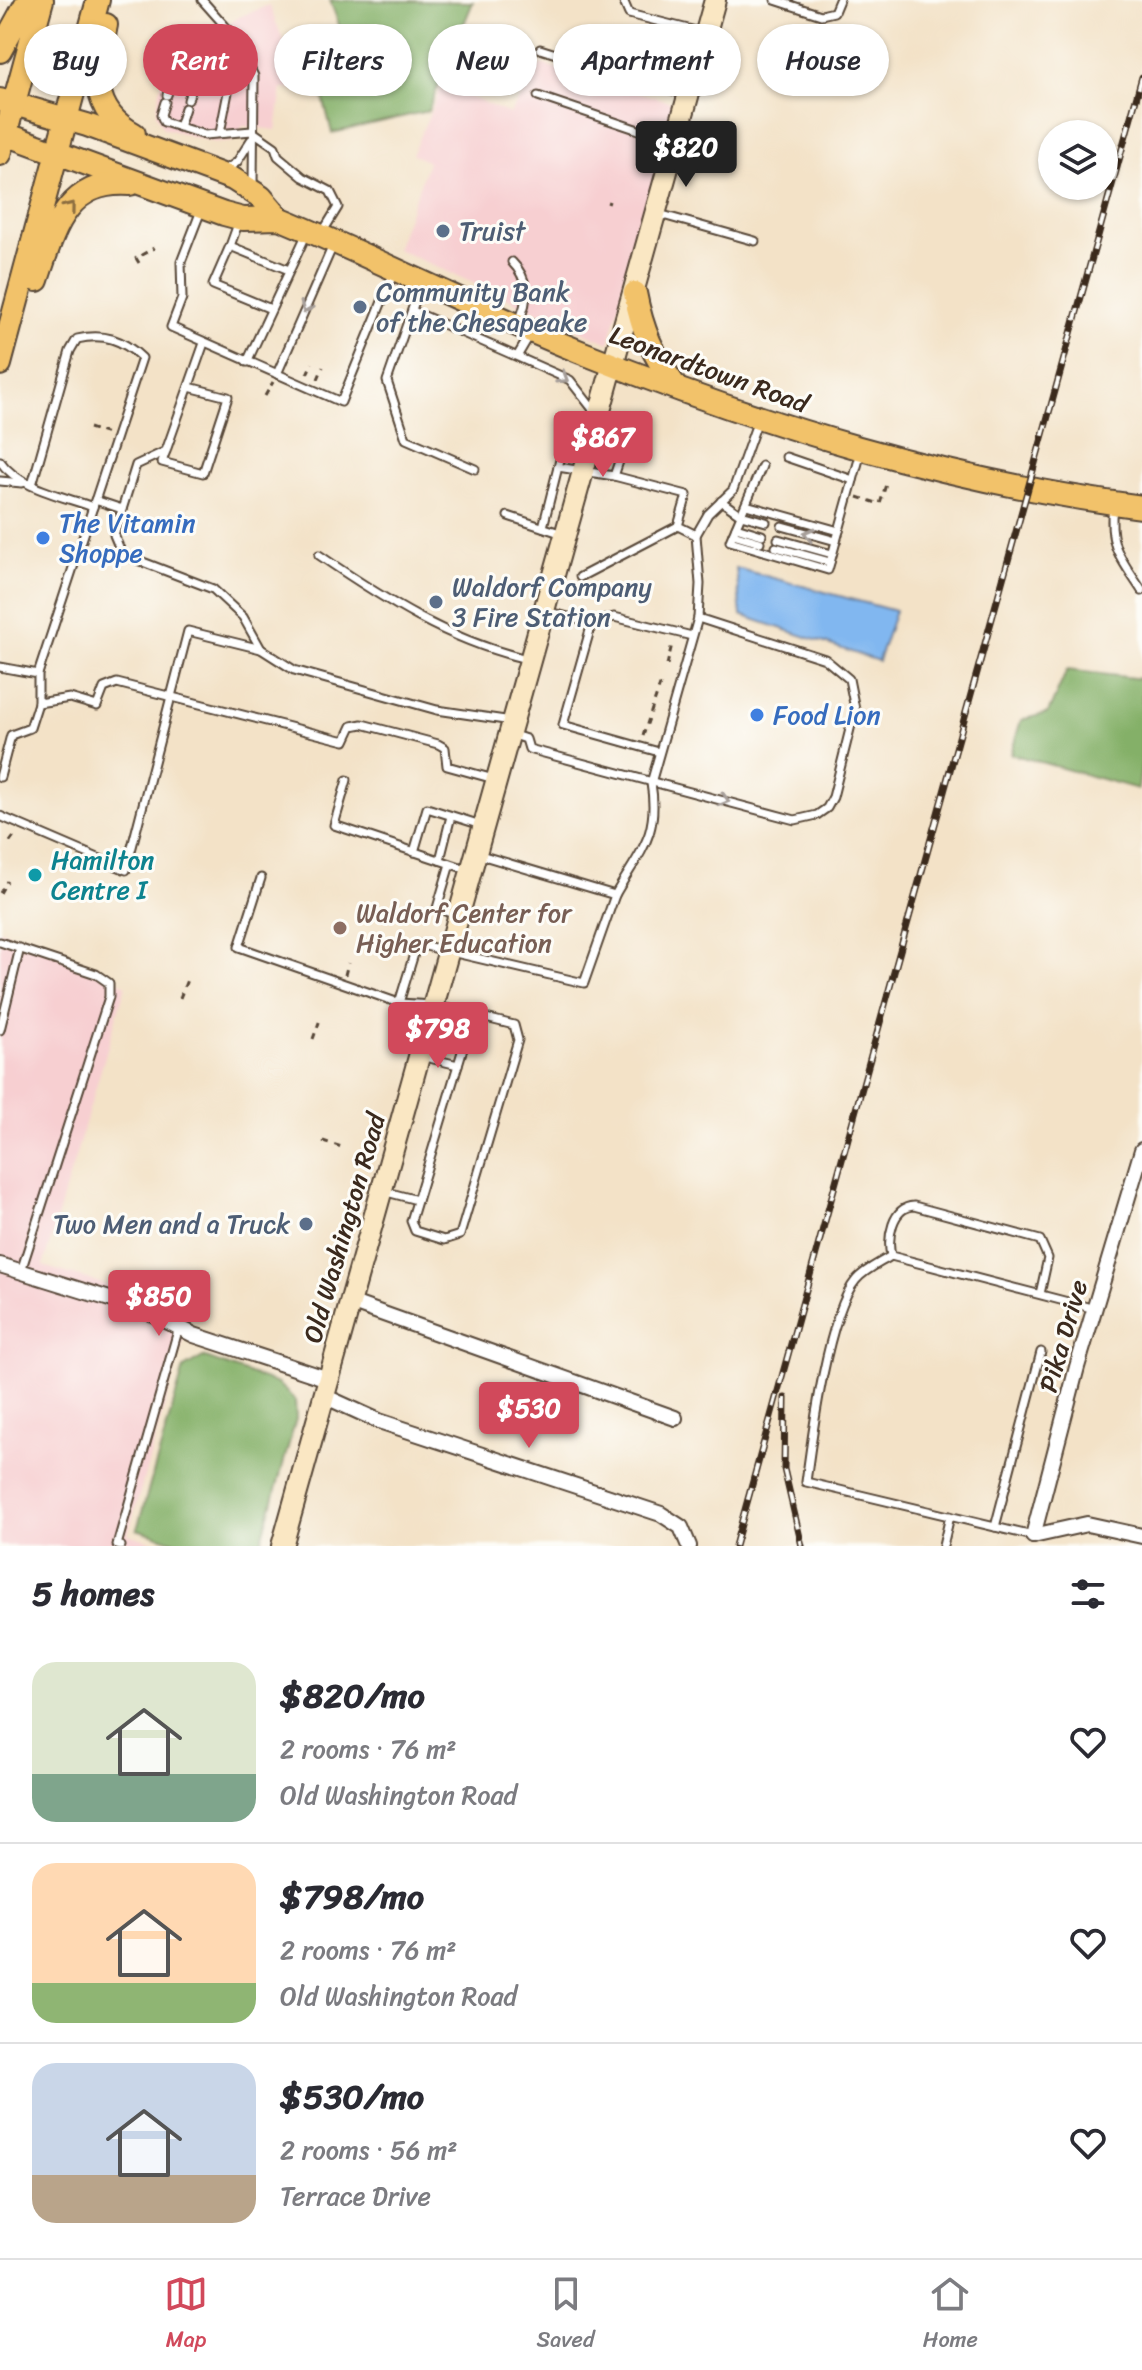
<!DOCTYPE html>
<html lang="en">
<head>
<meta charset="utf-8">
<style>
  body { margin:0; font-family:Sriracha,sans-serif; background:#f7f7f7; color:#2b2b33; height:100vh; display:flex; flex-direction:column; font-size:30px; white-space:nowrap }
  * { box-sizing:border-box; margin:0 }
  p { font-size:26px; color:#7c7c81 }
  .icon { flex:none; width:44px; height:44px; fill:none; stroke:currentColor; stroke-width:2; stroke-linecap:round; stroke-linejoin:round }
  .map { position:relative; height:1546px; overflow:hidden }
  .sheet { display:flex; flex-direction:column; background:#fff; flex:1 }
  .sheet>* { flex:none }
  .banner { position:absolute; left:24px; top:24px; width:1094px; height:72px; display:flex; gap:16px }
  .fabs { position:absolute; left:1038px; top:120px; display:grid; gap:16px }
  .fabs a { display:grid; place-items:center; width:80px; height:80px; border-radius:50%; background:#fff; box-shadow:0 2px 6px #0004; font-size:40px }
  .price { position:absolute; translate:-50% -68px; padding:0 18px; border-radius:8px; background:#d1495b; color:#fff; font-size:26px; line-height:52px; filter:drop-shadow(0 2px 4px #0008) }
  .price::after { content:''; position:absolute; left:50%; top:48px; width:24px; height:18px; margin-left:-12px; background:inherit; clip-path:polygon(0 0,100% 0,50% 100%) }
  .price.selected { background:#222; color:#fff }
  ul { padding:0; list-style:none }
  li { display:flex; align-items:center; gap:24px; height:200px; padding:0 32px }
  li+li { border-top:2px solid #e1e1e2 }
  li span { display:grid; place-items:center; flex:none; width:224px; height:160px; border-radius:24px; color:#555 }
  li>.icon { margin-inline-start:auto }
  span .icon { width:96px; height:96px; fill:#fffc; stroke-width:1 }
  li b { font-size:34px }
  h2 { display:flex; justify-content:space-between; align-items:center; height:96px; padding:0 32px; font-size:34px }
  .chip { padding:0 28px; border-radius:36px; background:#fff; box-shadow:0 2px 6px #0004; font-size:28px; line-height:72px }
  .chip.selected { background:#d1495b; color:#fff }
  .tabs { display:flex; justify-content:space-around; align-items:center; height:112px; border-top:2px solid #e1e1e2; background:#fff; font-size:22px; color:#7c7c81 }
  .tabs a { display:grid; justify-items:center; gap:4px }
  .tabs .selected { color:#d1495b }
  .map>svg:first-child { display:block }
  .built { fill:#f7cfd1 }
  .forest { fill:#84b068; stroke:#606d43; stroke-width:2 }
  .water { fill:#81b7f0; stroke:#5e7087; stroke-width:2 }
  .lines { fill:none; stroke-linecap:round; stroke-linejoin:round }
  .service-casing { stroke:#574637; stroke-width:11 }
  .minor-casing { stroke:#574637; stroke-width:18 }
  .secondary-casing { stroke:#574637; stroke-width:24 }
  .trunk-casing { stroke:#574637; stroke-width:26 }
  .path { stroke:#574637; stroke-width:3; stroke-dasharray:6 6; stroke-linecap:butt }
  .service { stroke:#fff; stroke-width:7 }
  .minor { stroke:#fff; stroke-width:14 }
  .secondary { stroke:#fae7c3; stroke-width:20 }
  .trunk { stroke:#f2c26a; stroke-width:22 }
  .rail-casing { stroke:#3b2a1e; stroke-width:7 }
  .rail { stroke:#fdfcf7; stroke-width:4; stroke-dasharray:12; stroke-linecap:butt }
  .oneway { stroke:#8d6e40 }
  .oneway2 { stroke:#a79f9a }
  .service-dot { fill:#5c6f8a; stroke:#fdfcf7; stroke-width:3 }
  .shop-dot { fill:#3f7fe0; stroke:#fdfcf7; stroke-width:3 }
  .culture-dot { fill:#0f9aa8; stroke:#fdfcf7; stroke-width:3 }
  .education-dot { fill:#8d6e63; stroke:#fdfcf7; stroke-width:3 }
  .labels { text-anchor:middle; stroke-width:6; stroke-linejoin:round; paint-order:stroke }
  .service-label { font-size:26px; fill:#4e5e75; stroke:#fdfcf7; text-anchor:start }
  .street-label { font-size:26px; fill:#3b2a1e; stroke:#fdfcf7 }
  .shop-label { font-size:26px; fill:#366cbe; stroke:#fdfcf7; text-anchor:start }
  .culture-label { font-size:26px; fill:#0d838f; stroke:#fdfcf7; text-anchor:start }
  .education-label { font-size:26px; fill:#785e54; stroke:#fdfcf7; text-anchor:start }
</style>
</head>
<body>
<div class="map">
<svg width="1142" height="1546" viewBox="0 0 1142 1546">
  <rect width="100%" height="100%" fill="#fdfcf7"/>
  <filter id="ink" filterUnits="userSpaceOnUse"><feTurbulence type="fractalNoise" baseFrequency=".0125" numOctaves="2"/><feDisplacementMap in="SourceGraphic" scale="16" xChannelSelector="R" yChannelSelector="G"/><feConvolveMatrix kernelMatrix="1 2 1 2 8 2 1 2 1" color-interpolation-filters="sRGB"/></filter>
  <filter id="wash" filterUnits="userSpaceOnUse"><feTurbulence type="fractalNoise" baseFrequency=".006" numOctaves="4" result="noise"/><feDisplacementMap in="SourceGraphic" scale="32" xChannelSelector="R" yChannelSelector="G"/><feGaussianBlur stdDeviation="1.8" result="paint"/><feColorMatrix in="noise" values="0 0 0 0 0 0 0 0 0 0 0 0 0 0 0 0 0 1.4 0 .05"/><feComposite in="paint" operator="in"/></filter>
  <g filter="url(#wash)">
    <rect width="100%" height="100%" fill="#f3e2c7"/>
    <g class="built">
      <polygon points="269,5 284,42 314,34 318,90 282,89 276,130 243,126 232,142 216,143 163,128 156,113 169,42 184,24 209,38 239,17"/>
      <polygon points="541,64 675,103 609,343 396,249 428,162 412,154 442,85 510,114"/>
      <polygon points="0,930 126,985 43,1266 192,1310 128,1534 166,1546 0,1546"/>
    </g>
    <g class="forest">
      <polygon points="330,0 473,2 428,111 332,133 322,93 318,40 342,33"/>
      <polygon points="1067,670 1142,679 1142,762 1138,789 1011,754 1021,720 1048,713"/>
      <polygon points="203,1357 278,1384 295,1400 296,1419 260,1546 190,1546 137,1529 184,1368"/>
    </g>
    <polygon class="water" points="736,568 895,611 878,661 741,615"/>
  </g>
  <g filter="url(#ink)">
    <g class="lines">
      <defs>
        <g id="service">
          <polyline points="202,0 234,36 254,76 253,185"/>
          <polyline points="623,0 629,14 704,33"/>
          <polyline points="775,0 821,15 834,12 839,0"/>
          <polyline points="215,40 230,82 220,133"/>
          <polyline points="540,49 687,95"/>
          <path d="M167,95C174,75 176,45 203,50"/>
          <polyline points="538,96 674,142"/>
          <polyline points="188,100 203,50 228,29"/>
          <polyline points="165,102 161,115 164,122 205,135 252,131 275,147 278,156 303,177 330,191 338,207 322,233"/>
          <polyline points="179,127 185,108"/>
          <polyline points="222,172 237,162 251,140"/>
          <polyline points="202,208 181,262 182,298 171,327 341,402 394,272"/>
          <polyline points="659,214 755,241"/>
          <polyline points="230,246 239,221"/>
          <path d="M512,262C530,280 529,301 518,323"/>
          <polyline points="421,284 387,381 406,439 475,469"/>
          <polyline points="271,309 213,285 230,246 289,270"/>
          <polyline points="413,311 570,380 595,412"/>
          <polyline points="518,355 531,333"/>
          <polyline points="247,362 307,233"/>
          <polyline points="277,374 334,243"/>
          <polyline points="189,387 228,397 203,473 162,462 204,343"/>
          <polyline points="564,446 558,467 614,476 628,435 597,426"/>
          <polyline points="166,451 136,465 114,535 122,554 213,589 243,617 261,649 294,670 437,710 512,721"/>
          <polyline points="786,457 853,480"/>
          <path d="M0,461C18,488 63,496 93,507"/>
          <polyline points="762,466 741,515 766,522"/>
          <polyline points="614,476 687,495 678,526 696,535"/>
          <polyline points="0,481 22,483"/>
          <polyline points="95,500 122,509"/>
          <polyline points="721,501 741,515 730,541 828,570 861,452"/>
          <polyline points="746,505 839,531"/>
          <path d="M1113,505C1108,547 1120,557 1142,591"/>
          <polyline points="508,516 563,534"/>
          <polyline points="782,526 836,541"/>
          <polyline points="543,527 558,467"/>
          <polyline points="736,527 762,535"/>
          <polyline points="733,534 760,542"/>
          <polyline points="778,539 832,554"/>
          <polyline points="776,547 830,562"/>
          <path d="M319,555C385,600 449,641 527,659"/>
          <polyline points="580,577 678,526"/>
          <polyline points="545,611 592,623 563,725 659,752"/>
          <polyline points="592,623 614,617 692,636"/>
          <path d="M0,667L38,674L142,358C122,339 104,333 77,339L70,351L32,485"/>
          <polyline points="38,703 38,674"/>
          <polyline points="511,734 526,739 529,749 795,820 817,815 827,808 833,797 855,709 849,679 825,659 698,618"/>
          <polyline points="0,777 11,735 30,728 38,703 70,698 97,706 104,688 117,683 345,741 352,726 362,724 438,744 445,748 447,766 494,779"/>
          <polyline points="347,780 334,825 469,870"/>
          <polyline points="0,816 126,870 188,631 261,649"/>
          <polyline points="414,852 427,808 481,825"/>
          <polyline points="440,860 451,816"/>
          <polyline points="450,864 437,908 456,915"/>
          <polyline points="261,878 239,947 399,1003 433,1005 514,1025 518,1040 460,1235 444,1240 415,1231 411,1221 473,1015"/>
          <path d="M615,895C639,852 660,837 651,783L698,618L700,584L696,535L708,514L733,490L758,420"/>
          <polyline points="0,942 96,974 109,983 109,997 21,1271"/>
          <polyline points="399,1003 417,944 584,983 615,895 477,854"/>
          <polyline points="0,1030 20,948"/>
          <polyline points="421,1056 458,1065"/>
          <polyline points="383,1191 417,1200"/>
          <path d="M891,1256C887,1238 892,1207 914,1206L1040,1240L1048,1258L1040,1294"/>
          <polyline points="995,1527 1041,1352"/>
          <path d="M1033,1536L806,1482C812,1436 828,1313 856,1280C864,1270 880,1263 891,1256L1095,1309"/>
          <polyline points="121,1546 117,1545 179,1327"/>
          <polyline points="943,1546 950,1516"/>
        </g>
        <g id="minor">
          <polyline points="0,1265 145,1310 194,1335 328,1379"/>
          <polyline points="350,1302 675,1418"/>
          <polyline points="324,1396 379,1421 661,1514 681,1527 689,1546"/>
          <polyline points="1033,1536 1077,1367 1142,1150"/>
          <polyline points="1033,1536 1087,1524 1142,1536"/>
        </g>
        <polyline id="secondary" points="282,1546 715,0"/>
        <g id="trunk">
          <path d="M106,25C97,69 87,109 134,134"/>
          <polyline points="0,51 28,0"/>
          <polyline points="0,100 87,125 233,179 261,197 279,218"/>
          <path d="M0,132L224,214L243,219L279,218C381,260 480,312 583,353C763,425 949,482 1142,507"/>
          <polyline points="0,154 42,0"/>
          <path d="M37,280C54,230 66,179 130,184"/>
          <path d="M635,293C642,330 653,355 675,386"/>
          <polyline points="0,364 98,0"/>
        </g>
      </defs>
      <use href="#service" class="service-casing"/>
      <use href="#minor" class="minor-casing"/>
      <use href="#secondary" class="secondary-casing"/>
      <use href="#trunk" class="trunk-casing"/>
      <g class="path">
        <polyline points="607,202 610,203"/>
        <polyline points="139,263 136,258 154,248"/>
        <polyline points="307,374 312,363"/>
        <polyline points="318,379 323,367"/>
        <polyline points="265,396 273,382"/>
        <polyline points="89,428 108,434"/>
        <polyline points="858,497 880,504 887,481"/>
        <polyline points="667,665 672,644"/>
        <polyline points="643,736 662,679"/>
        <polyline points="10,842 16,834"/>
        <polyline points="0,893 7,881"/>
        <polyline points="345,975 348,963"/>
        <polyline points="180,998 188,977"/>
        <polyline points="313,1039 321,1017"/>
        <polyline points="323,1141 345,1148"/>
      </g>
      <use href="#service" class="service"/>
      <use href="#minor" class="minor"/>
      <use href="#secondary" class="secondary"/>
      <use href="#trunk" class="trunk"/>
      <defs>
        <g id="rail">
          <polyline points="785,1398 784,1469 802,1546"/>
          <polyline points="735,1546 1142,77"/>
        </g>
      </defs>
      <use href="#rail" class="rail-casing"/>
      <use href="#rail" class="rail"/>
    </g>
    <defs><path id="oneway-chevron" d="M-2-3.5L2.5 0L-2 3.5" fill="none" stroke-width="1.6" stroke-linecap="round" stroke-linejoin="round" transform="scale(2)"/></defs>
    <use class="oneway" href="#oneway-chevron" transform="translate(70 207) rotate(-51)"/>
    <g class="oneway2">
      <use href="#oneway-chevron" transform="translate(306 308) rotate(113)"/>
      <use href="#oneway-chevron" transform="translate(563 378) rotate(31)"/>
      <use href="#oneway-chevron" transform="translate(809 534) rotate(-165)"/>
      <use href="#oneway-chevron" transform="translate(724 800) rotate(16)"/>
    </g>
  </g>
  <g class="service-dot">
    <circle cx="443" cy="231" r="8"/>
    <circle cx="360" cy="307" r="8"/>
    <circle cx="436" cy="602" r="8"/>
    <circle cx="306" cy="1224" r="8"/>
  </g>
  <g class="shop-dot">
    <circle cx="43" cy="538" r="8"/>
    <circle cx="757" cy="715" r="8"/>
  </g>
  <circle class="culture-dot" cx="35" cy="875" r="8"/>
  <circle class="education-dot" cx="340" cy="928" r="8"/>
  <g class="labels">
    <g class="service-label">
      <text x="459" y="240">Truist</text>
      <text x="376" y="301">Community Bank<tspan x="376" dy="30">of the Chesapeake</tspan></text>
      <text x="452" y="596">Waldorf Company<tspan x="452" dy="30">3 Fire Station</tspan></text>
      <text x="290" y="1233" text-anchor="end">Two Men and a Truck</text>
    </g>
    <g class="street-label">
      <text transform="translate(709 369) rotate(20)" y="9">Leonardtown Road</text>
      <text transform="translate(344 1228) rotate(-74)" y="9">Old Washington Road</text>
      <text transform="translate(1063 1336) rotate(-74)" y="9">Pika Drive</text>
    </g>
    <g class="shop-label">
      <text x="59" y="532">The Vitamin<tspan x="59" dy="30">Shoppe</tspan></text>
      <text x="773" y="724">Food Lion</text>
    </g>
    <g class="culture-label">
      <text x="51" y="869">Hamilton<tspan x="51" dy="30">Centre I</tspan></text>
    </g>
    <g class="education-label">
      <text x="356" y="922">Waldorf Center for<tspan x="356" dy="30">Higher Education</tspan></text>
    </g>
  </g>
</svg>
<div class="fabs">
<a><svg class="icon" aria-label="layers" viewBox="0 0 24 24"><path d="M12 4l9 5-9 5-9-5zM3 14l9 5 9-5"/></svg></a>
</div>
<b class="price selected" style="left:686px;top:189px">$820</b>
<b class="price" style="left:603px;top:479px">$867</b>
<b class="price" style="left:438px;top:1070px">$798</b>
<b class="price" style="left:159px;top:1338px">$850</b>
<b class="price" style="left:529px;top:1450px">$530</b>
<div class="banner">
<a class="chip">Buy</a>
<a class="chip selected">Rent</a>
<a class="chip">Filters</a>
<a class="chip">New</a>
<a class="chip">Apartment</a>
<a class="chip">House</a>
</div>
</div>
<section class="sheet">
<h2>5 homes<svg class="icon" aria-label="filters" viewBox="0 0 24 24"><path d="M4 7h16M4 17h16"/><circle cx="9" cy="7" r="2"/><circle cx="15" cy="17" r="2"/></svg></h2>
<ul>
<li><span style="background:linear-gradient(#dfe7d0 70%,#7fa58c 0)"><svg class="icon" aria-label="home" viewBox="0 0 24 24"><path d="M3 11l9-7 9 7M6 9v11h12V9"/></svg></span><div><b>$820/mo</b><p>2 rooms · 76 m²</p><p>Old Washington Road</p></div><svg class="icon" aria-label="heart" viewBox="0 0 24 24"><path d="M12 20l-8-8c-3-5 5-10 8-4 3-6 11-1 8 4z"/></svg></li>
<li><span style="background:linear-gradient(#ffd9b3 75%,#8fb573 0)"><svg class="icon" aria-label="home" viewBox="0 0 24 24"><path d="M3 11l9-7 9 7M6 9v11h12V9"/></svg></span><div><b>$798/mo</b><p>2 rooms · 76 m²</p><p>Old Washington Road</p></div><svg class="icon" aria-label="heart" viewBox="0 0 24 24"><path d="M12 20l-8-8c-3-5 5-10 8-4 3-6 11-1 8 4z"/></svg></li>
<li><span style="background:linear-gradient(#c9d6e8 70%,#b9a48a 0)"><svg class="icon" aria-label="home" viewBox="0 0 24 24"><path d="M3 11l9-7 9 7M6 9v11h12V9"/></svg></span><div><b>$530/mo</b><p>2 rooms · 56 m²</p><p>Terrace Drive</p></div><svg class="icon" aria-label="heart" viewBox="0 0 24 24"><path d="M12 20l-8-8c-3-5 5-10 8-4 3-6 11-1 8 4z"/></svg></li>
</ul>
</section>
<nav class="tabs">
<a class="selected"><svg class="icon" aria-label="map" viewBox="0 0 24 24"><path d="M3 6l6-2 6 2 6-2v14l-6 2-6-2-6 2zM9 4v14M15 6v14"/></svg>Map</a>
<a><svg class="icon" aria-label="saved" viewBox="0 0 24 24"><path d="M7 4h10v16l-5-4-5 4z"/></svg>Saved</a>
<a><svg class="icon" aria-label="home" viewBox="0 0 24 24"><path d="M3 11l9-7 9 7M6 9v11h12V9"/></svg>Home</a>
</nav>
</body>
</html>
